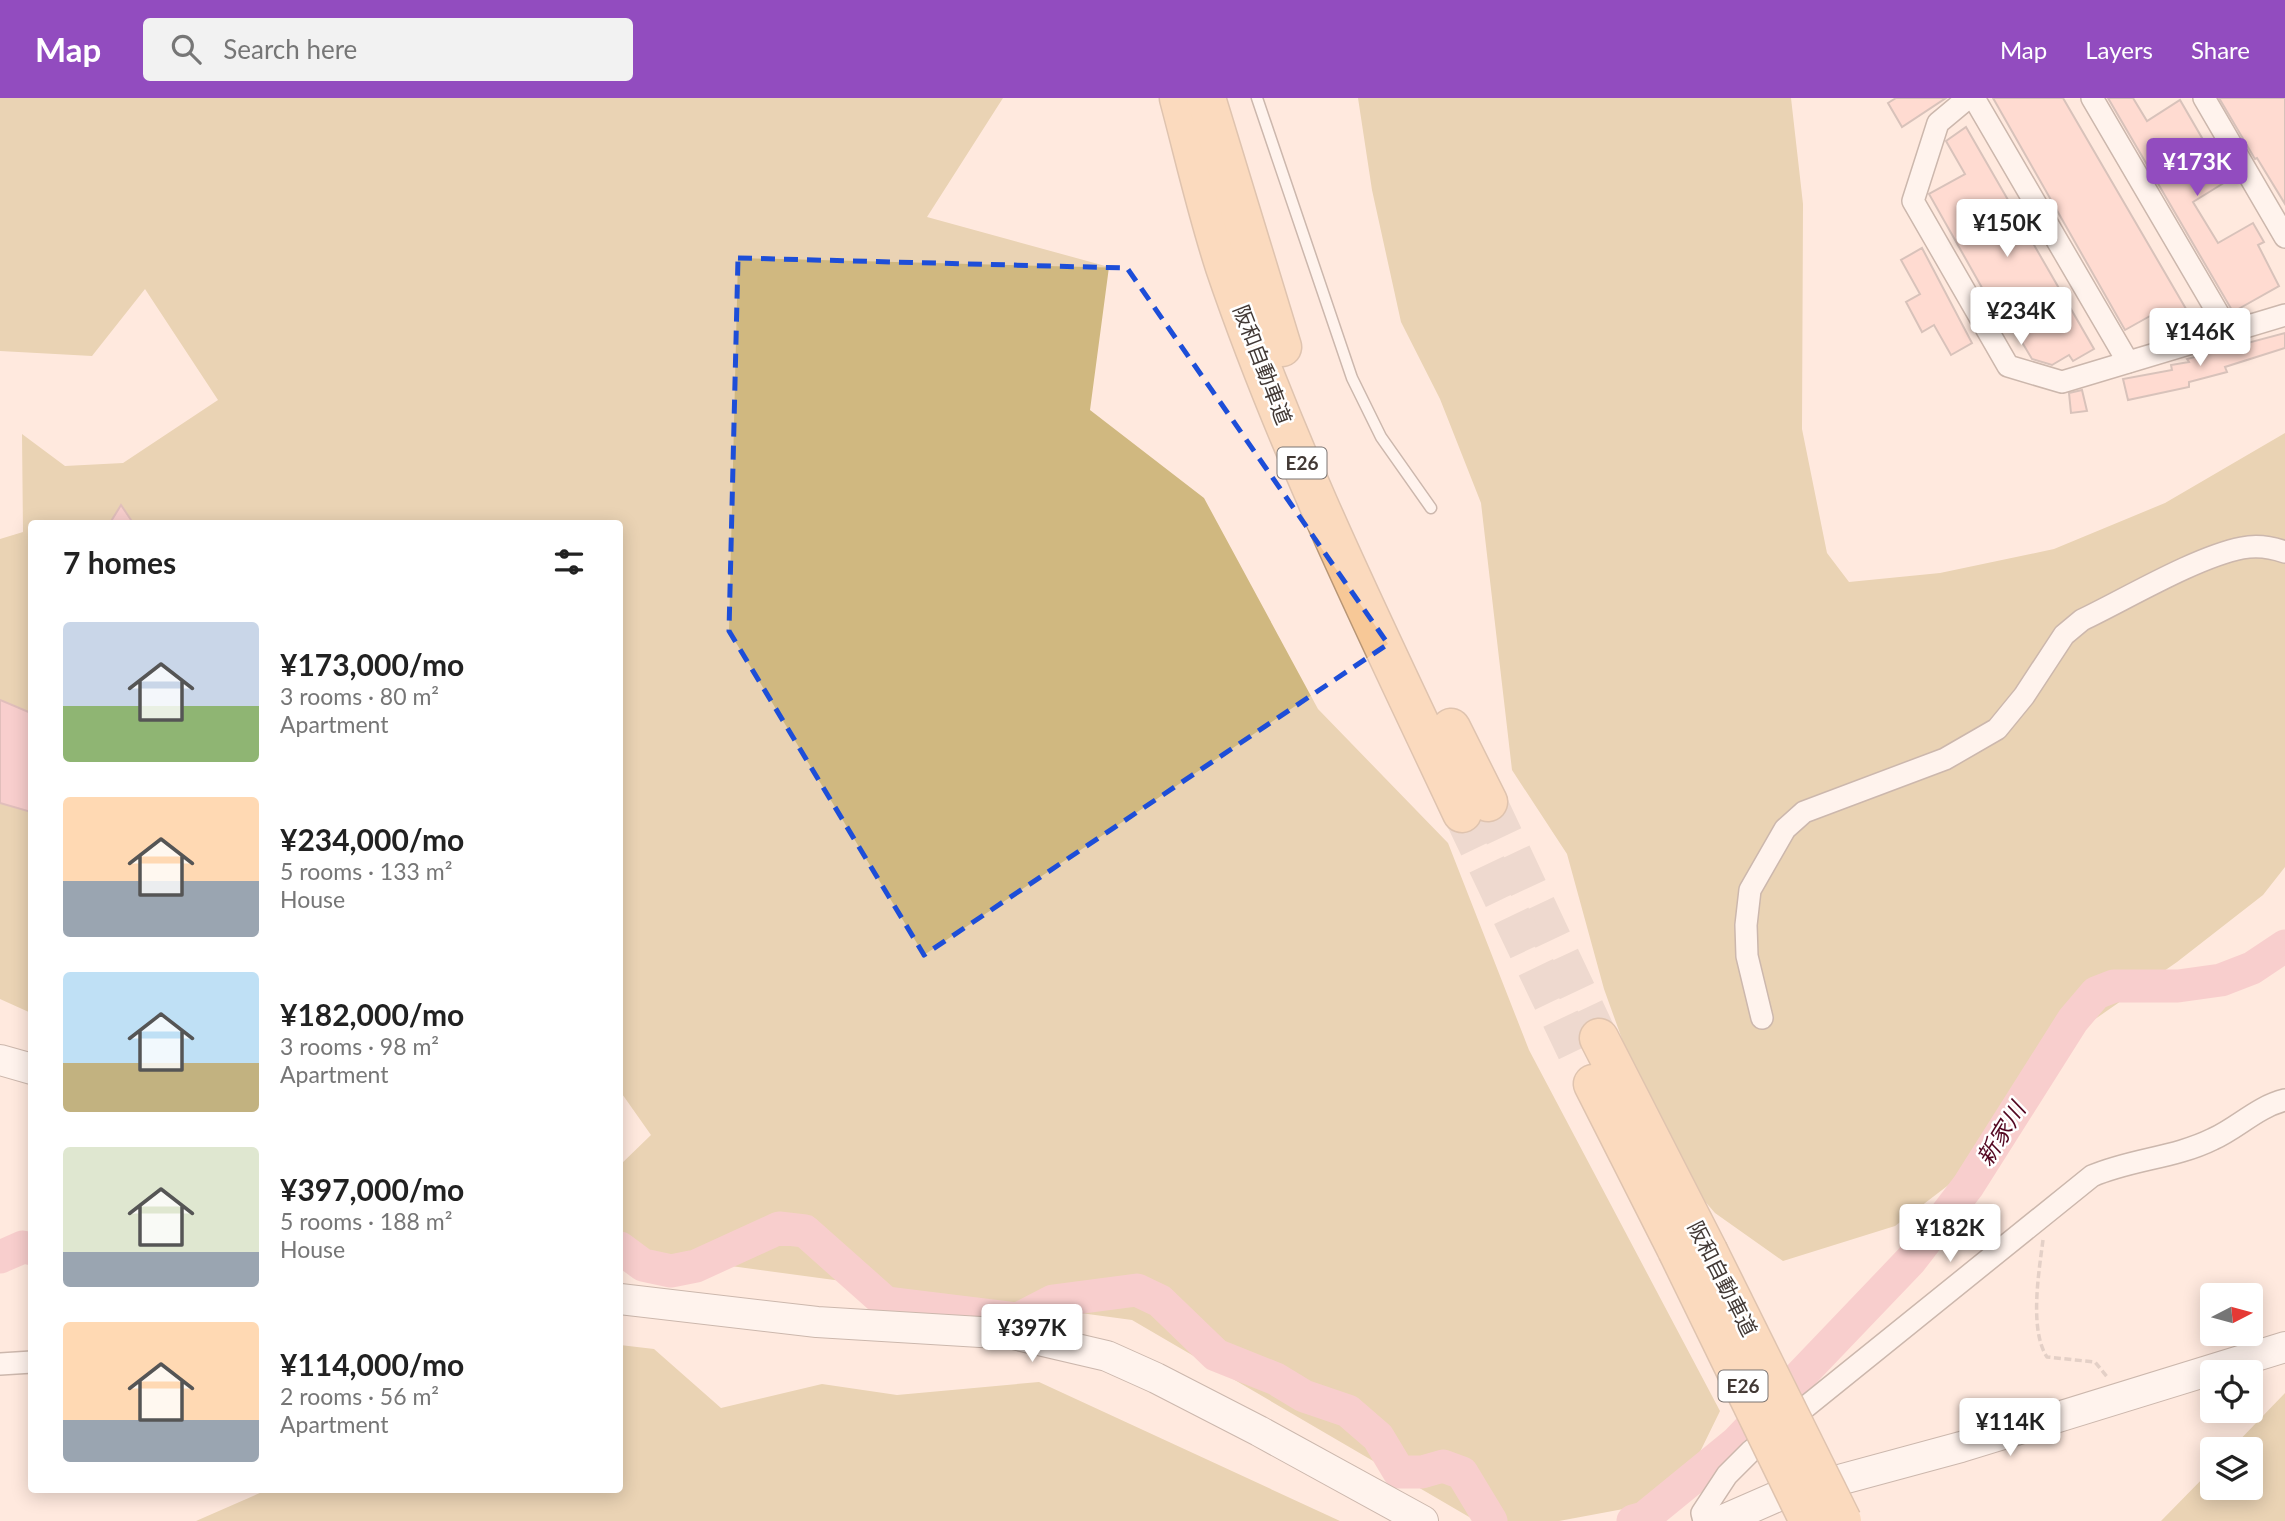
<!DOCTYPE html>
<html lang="en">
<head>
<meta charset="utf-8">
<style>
  body { margin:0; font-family:Lato,"Noto Sans JP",sans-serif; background:#f2f2f2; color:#222; height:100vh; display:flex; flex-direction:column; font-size:26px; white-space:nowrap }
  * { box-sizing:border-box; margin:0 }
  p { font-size:23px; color:#767676 }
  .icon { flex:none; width:38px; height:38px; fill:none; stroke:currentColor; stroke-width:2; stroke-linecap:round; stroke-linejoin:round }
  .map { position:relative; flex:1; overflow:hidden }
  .panel { position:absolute; left:28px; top:422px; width:595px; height:973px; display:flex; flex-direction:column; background:#fff; border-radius:7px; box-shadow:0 4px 18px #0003 }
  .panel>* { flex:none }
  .needle { width:46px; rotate:84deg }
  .tools { position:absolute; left:2200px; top:1185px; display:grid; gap:14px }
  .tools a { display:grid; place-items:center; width:63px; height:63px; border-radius:7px; background:#fff; box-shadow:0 4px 18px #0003; font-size:35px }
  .price { position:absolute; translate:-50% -60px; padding:0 16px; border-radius:7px; background:#fff; color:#222; font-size:23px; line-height:46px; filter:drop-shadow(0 2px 4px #0008) }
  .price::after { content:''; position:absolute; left:50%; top:42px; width:21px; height:16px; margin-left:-10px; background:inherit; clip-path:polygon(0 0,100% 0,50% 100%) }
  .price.selected { background:#924cbf; color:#fff }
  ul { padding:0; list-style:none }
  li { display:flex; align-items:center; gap:21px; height:175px; padding:0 35px }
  li span { display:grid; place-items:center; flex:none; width:196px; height:140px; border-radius:7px; color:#555 }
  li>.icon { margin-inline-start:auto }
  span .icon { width:84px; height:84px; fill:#fffc; stroke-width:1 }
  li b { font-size:30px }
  h2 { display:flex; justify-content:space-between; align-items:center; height:84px; padding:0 35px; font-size:30px }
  header { display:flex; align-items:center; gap:42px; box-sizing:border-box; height:98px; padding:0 35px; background:#924cbf; color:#fff }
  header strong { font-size:33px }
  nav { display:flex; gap:38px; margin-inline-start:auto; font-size:24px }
  .search { width:490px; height:63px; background:#f2f2f2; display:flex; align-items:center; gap:18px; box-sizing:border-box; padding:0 24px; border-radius:7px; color:#767676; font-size:26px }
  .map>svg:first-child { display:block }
  .forest { fill:#d0b880 }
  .water { fill:#f0aeb8; stroke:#bc8b91; stroke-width:2 }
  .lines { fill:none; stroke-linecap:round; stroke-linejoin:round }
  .river { stroke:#f0aeb8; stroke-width:33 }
  .building { fill:#fec9c1; stroke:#a9938f; stroke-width:2 }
  .highway-tunnel { stroke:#d9c6bc; stroke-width:38; stroke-dasharray:38 19; stroke-linecap:butt }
  .lane-casing { stroke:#8e7b71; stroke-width:13 }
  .street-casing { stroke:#8e7b71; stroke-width:24 }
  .secondary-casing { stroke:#8e7b71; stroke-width:32 }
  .highway-casing { stroke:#b89675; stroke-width:41 }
  .path { stroke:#c4b2aa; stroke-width:3.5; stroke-dasharray:7 3.5; stroke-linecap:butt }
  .lane { stroke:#fff; stroke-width:10 }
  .street { stroke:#fff; stroke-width:21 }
  .secondary { stroke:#fff; stroke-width:30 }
  .highway { stroke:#f7c897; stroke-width:38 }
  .highway-bridge-casing { stroke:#b89675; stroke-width:41; stroke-linecap:butt }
  .highway-bridge { stroke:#f7c897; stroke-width:38 }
  .marked { fill:none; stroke:#1d4ed8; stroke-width:5; stroke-dasharray:14 9; stroke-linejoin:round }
  .labels { text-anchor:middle; stroke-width:5; stroke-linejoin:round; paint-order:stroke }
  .shield { fill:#fff; stroke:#7b7472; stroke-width:2 }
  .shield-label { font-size:19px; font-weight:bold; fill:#423935 }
  .street-label { font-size:21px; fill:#423935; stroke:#fff }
  .water-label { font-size:23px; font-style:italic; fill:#530620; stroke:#fff }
</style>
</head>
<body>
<header>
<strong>Map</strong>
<div class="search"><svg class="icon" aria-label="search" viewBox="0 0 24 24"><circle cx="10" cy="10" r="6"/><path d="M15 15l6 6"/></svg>Search here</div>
<nav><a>Map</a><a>Layers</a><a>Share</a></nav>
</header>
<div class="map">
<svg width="2285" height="1423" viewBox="0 0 2285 1423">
  <rect width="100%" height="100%" fill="#ffe9de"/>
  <g class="forest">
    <polygon points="0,0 1003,0 927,119 1109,169 1090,312 1204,400 1318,611 1448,745 1529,952 1720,1313 1677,1401 1559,1423 1476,1423 1132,1222 620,1153 620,1067 651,1037 620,993 620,425 133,425 121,407 110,425 32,425 31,615 0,602 0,441 23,434 22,336 65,368 123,365 218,302 145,191 92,258 0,253"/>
    <polygon points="1358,0 1791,0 1803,106 1802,331 1827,455 1849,484 1940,475 2054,451 2165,405 2285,335 2285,769 2263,797 2177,864 2055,949 2006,1043 1895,1128 1783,1163 1715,1115 1663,1055 1604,891 1567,756 1512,672 1481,405 1440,301 1401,224 1372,92"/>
    <polygon points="0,705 31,714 31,915 0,901"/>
    <polygon points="620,1247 654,1251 721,1310 822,1286 897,1297 1039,1284 1340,1423 196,1423 269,1391 620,1391"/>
    <polygon points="2285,1295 2285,1423 2161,1423 2212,1371 2212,1390 2250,1390 2250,1351 2231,1351"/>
  </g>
  <g class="water">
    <polygon points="121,407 133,425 110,425"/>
    <polygon points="0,602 31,615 31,714 0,705"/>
  </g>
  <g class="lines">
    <g class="river">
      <polyline points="620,1150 643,1167 671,1173 696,1168 779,1130 805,1133 886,1205 1018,1221 1053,1203 1137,1192 1160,1203 1216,1257 1276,1281 1304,1298 1348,1313 1378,1339 1399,1374 1422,1374 1443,1368 1462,1375 1491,1423"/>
      <polyline points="0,1159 23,1149 32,1151"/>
      <polyline points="1633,1423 1644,1420 1737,1344 1911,1162 1968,1088 2073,922 2096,895 2114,888 2178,888 2221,882 2252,870 2285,848"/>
    </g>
  </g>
  <g class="building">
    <polygon points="1896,0 1946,0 1902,29 1888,5"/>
    <polygon points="1993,0 2063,0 2196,228 2173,237 2159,213 2125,232"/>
    <polygon points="2108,0 2133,0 2147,23 2180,2 2227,83 2193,104 2218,145 2253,125 2264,144 2258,147 2279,188 2233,214"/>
    <polygon points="2219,0 2285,0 2285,106 2257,60 2255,61"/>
    <polygon points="1966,29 2094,251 2073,263 2069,257 2052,267 2032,261 2004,214 1998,218 1929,96 1965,76 1946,43"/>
    <polygon points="1922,150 1972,245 1951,257 1934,227 1922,234 1906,204 1920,196 1901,162"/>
    <polygon points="2285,235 2285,250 2225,269 2227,274 2189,284 2189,289 2128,302 2123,281 2172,272 2171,267 2189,264 2187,261"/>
    <polygon points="2082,292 2087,313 2071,315 2069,295"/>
  </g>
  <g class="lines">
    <g class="highway-tunnel">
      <polyline points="1488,704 1597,936"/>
      <polyline points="1462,715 1576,953"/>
    </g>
    <defs>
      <polyline id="lane" points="1257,0 1352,280 1381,339 1431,410"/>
      <g id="street">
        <polyline points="1968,0 1938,25 1913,103 2008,268 2062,284 2285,217"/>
        <polyline points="1974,0 2128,264"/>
        <polyline points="2092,0 2229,234"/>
        <polyline points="2204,0 2285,139"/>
        <path d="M1762,920L1747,858L1746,827L1750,792L1785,731L1804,714L1945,661L1997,631L2024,598L2064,537L2082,522C2126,501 2196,459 2242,450C2257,447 2271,449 2285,454"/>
        <polyline points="0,1266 32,1264"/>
        <path d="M1704,1423L1702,1415L1727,1377L1751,1353L2092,1078C2131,1061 2175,1060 2213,1041C2239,1029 2257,1009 2285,1002"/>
      </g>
      <g id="secondary">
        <polyline points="0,962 32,971"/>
        <polyline points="620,1201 817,1224 1013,1236 1107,1258 1156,1280 1259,1333 1423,1423"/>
        <polyline points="1721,1423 1776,1399 1961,1349 2285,1249"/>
      </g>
      <g id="highway">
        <path d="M1179,0C1194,56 1207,114 1225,169C1289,357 1378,536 1462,715"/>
        <polyline points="1206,0 1282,249"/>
        <polyline points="1451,630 1488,704"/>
        <polyline points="1599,940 1708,1153"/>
        <polyline points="1593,986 1677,1152"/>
      </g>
    </defs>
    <use href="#lane" class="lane-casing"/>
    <use href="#street" class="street-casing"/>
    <use href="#secondary" class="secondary-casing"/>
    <use href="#highway" class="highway-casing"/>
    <path class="path" d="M2043,1142C2039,1173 2029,1232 2047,1259L2095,1264L2108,1280"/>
    <use href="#lane" class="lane"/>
    <use href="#street" class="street"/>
    <use href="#secondary" class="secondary"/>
    <use href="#highway" class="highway"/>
    <defs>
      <g id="highway-bridge">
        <polyline points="1677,1152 1809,1423"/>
        <polyline points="1708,1153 1842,1423"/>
      </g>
    </defs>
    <use href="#highway-bridge" class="highway-bridge-casing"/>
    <use href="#highway-bridge" class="highway-bridge"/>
  </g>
  <path d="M0 0H2285V1423H0ZM738,160L1127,170L1388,546L924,857L729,533Z" fill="#ffe9de" fill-opacity=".55" fill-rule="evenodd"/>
  <path class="marked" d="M738,160L1127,170L1388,546L924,857L729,533Z"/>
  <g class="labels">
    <g class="shield">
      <rect x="1277.5" y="349.5" width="49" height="31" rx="5"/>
      <rect x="1718.5" y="1272.5" width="49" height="31" rx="5"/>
    </g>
    <g class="shield-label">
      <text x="1302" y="372">E26</text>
      <text x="1743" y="1295">E26</text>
    </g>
    <g class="street-label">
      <text transform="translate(1262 267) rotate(69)" y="7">阪和自動車道</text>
      <text transform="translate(1722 1181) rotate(63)" y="7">阪和自動車道</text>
    </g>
    <g class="water-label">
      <text transform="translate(2001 1036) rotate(-58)" y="8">新家川</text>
    </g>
  </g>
</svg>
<div class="tools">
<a><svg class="needle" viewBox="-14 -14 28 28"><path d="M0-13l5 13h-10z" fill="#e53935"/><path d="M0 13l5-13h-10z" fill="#767676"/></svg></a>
<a><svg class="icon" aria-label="locate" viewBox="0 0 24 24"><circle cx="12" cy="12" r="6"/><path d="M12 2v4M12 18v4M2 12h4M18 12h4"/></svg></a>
<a><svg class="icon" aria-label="layers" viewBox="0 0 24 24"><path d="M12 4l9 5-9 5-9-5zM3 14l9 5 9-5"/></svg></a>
</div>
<b class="price selected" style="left:2197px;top:100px">¥173K</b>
<b class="price" style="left:2007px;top:161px">¥150K</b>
<b class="price" style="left:2021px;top:249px">¥234K</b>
<b class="price" style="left:2200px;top:270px">¥146K</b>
<b class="price" style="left:1950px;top:1166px">¥182K</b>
<b class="price" style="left:1032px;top:1266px">¥397K</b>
<b class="price" style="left:2010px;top:1360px">¥114K</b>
<section class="panel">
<h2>7 homes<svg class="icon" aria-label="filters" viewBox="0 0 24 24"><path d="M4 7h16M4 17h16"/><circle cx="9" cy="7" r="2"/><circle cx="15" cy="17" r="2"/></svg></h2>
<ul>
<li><span style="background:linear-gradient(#c9d6e8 60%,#8fb573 0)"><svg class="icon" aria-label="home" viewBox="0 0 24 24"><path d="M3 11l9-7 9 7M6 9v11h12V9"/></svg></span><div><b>¥173,000/mo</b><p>3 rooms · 80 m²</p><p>Apartment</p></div></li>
<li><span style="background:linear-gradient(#ffd9b3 60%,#9aa5b1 0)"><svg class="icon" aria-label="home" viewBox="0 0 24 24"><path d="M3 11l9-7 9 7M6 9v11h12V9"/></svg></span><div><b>¥234,000/mo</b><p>5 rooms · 133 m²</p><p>House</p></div></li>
<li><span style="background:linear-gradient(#bfe0f5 65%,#c2b280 0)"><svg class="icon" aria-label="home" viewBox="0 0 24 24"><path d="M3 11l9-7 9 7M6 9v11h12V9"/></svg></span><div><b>¥182,000/mo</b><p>3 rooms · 98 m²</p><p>Apartment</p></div></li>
<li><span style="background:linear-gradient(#dfe7d0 75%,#9aa5b1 0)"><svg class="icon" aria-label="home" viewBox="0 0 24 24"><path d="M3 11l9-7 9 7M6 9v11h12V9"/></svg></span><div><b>¥397,000/mo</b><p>5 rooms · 188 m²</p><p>House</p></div></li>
<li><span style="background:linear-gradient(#ffd9b3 70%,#9aa5b1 0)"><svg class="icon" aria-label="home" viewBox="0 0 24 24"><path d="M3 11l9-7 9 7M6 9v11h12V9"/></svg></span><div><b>¥114,000/mo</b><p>2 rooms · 56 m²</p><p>Apartment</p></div></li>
</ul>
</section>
</div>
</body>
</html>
